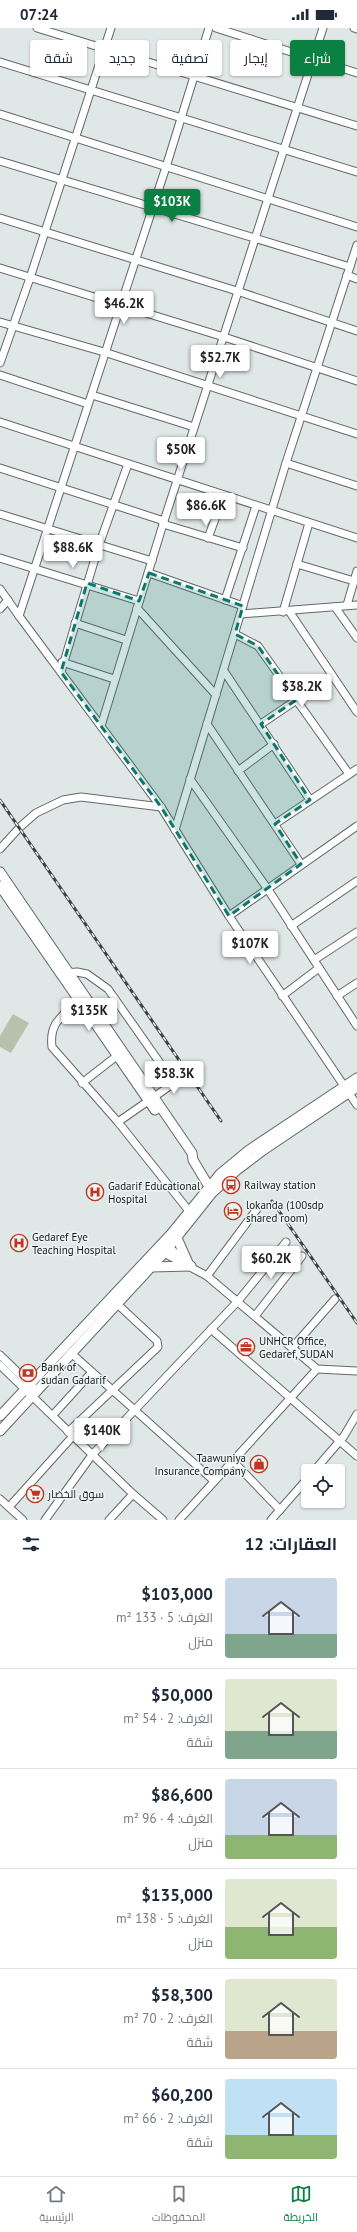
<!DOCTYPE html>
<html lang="ar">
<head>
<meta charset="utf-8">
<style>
  body { margin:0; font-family:"PT Sans",Cairo,sans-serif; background:#f2f2f3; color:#1f2937; direction:rtl; height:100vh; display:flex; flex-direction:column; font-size:15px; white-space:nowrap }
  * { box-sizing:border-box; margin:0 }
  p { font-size:13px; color:#747a83 }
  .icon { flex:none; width:22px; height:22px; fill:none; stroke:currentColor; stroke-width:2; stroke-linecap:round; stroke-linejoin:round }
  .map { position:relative; height:1492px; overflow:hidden; direction:ltr }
  .sheet { display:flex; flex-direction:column; background:#fff; flex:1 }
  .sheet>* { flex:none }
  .top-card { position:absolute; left:12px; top:12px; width:333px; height:36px; direction:rtl; display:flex; gap:8px }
  .controls { position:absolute; left:301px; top:1436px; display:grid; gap:8px }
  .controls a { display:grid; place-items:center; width:44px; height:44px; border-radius:4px; background:#fff; box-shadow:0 1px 3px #0004; font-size:20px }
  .price { position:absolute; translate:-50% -34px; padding:0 9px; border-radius:4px; background:#fff; color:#222; font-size:13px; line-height:26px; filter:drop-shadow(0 1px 2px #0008) }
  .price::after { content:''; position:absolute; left:50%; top:24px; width:12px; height:9px; margin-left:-6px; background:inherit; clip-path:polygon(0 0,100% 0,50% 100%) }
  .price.selected { background:#0b8043; color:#fff }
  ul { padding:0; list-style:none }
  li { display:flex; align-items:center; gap:12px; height:100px; padding:0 20px }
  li+li { border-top:1px solid #e0e1e3 }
  li span { display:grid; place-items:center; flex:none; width:112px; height:80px; border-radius:4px; color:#555 }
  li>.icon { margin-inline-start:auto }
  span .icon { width:48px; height:48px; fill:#fffc; stroke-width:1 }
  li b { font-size:17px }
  h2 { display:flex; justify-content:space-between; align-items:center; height:48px; padding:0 20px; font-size:17px }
  .tag { padding:0 14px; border-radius:4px; background:#fff; box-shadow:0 1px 3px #0004; font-size:14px; line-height:36px }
  .tag.selected { background:#0b8043; color:#fff }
  .status { display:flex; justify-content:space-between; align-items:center; height:28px; padding:0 20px; background:#fff; direction:ltr }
  .status svg { height:11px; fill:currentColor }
  .tab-bar { display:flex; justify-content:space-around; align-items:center; height:56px; border-top:1px solid #e0e1e3; background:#fff; font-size:11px; color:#747a83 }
  .tab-bar a { display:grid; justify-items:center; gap:2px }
  .tab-bar .selected { color:#0b8043 }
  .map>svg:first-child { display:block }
  .green { fill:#b8c1ac }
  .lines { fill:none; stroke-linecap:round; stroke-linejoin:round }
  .minor-casing { stroke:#626968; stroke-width:9 }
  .major-casing { stroke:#626968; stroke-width:11 }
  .minor { stroke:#fff; stroke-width:7 }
  .major { stroke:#fff; stroke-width:9 }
  .rail-casing { stroke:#3d4140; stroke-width:3 }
  .rail { stroke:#edf5f4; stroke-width:1.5; stroke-dasharray:4.5; stroke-linecap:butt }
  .marked { fill:#0f766e; fill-opacity:0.2; stroke:#0f766e; stroke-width:3; stroke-dasharray:8 5; stroke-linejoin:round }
  .labels { text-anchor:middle; stroke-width:3; stroke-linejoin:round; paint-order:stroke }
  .poi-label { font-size:11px; fill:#171a19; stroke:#edf5f4; text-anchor:start }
</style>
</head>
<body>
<div class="status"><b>07:24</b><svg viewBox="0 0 49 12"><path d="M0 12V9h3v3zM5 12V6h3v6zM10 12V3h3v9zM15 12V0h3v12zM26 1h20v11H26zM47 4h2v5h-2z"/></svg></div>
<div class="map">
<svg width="357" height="1492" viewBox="0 0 357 1492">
  <rect width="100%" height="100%" fill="#e0e8e7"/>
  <polygon class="green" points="13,986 29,995 11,1025 0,1019 0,1008"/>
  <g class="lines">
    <defs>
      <g id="minor">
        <polyline points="37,0 357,98"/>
        <polyline points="216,0 357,45"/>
        <polyline points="354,0 357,1"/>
        <polyline points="0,34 357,144"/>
        <polyline points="0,86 357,199"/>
        <polyline points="0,133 350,239"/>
        <polyline points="0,190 237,263 357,303"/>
        <polyline points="0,240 224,309 357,353"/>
        <polyline points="347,247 357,251"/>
        <polyline points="0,294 104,324 357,406"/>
        <polyline points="0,335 30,250 111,0"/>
        <polyline points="0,347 88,376"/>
        <polyline points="92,367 194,399"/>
        <polyline points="0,394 357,510"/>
        <polyline points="286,435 357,458"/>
        <polyline points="0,440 164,493"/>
        <polyline points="0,486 152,533"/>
        <polyline points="163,496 243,520"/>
        <polyline points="208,510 224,467"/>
        <polyline points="0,530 139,573"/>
        <polyline points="297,536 354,553"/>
        <polyline points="149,545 243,578"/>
        <polyline points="0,561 19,588 161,779 229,888 357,1077"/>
        <polyline points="225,572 256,478"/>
        <polyline points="347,577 357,543"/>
        <polyline points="335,579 357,610"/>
        <polyline points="137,580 216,667"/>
        <polyline points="0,581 8,572"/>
        <polyline points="289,583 357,684"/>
        <polyline points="283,584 309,495"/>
        <polyline points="241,586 357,577"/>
        <polyline points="19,588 166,139 209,0"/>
        <polyline points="75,595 126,612"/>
        <polyline points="235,606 258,618 349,746"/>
        <polyline points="62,634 114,651"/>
        <polyline points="224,643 310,772"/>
        <polyline points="61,644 99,517 128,436"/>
        <polyline points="207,696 301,836"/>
        <polyline points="261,696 332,648"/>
        <polyline points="101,698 164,493 323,0"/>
        <polyline points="238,743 274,716"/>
        <polyline points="190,751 267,860 357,998"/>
        <polyline points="275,796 357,741"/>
        <polyline points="175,802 286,435 357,217"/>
        <polyline points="0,821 20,799 36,785 63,772 81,769 161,779"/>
        <polyline points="229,888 357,798"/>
        <polyline points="291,898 357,853"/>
        <polyline points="314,932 357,904"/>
        <polyline points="64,945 77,944 87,946 108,961 174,1055 118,1094"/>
        <polyline points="282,968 319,940"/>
        <polyline points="337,968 357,955"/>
        <path d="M79,972C62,989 49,994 52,1019L118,1094L189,1183"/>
        <polyline points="82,1055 118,1027"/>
        <polyline points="166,1216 183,1232"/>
        <polyline points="160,1223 207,1248 317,1341 357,1343"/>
        <polyline points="207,1248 257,1181"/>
        <polyline points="255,1288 302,1228"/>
        <polyline points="211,1301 357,1428"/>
        <polyline points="292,1320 335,1271"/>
        <polyline points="71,1325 214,1453"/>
        <polyline points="0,1327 33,1359"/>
        <polyline points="0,1337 133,1466 163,1492"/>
        <polyline points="53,1387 92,1344"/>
        <polyline points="68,1404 158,1319 157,1313 113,1272"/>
        <polyline points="233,1433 280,1482"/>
        <polyline points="314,1443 344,1408 357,1386"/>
        <polyline points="0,1471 23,1492"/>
        <polyline points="9,1479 73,1408"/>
        <polyline points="45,1492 92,1427 238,1273 286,1214"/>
        <polyline points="109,1492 133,1466"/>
        <polyline points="179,1492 317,1341"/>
        <polyline points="271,1492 308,1450"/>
      </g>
      <g id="major">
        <polyline points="0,844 192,1125 193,1132 211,1162"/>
        <polyline points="0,858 155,1082"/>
        <polyline points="177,1210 189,1237"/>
        <polyline points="151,1239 191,1238"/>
        <polyline points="0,1388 171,1206 220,1146 249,1122 357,1050"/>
        <polyline points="0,1403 164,1225 212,1165 237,1142 262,1123 357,1059"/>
      </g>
    </defs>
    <use href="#minor" class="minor-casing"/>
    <use href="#major" class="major-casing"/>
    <use href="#minor" class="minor"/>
    <use href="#major" class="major"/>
    <defs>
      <g id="rail">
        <polyline points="0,772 221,1093"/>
        <polyline points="272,1173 357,1295"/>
      </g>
    </defs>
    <use href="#rail" class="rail-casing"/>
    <use href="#rail" class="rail"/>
  </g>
  <path class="marked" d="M149,545L243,578L235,606L258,618L296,672L261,696L310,772L275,796L301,836L229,888L161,779L61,644L87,555L139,573Z"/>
  <defs>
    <symbol id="bus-ring" viewBox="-11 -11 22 22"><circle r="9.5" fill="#edf5f4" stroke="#c13521" stroke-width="1.5"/><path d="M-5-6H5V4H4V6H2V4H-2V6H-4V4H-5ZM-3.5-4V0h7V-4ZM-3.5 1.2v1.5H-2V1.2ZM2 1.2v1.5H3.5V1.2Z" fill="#c13521"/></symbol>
    <symbol id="hospital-ring" viewBox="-11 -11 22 22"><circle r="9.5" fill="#edf5f4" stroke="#c13521" stroke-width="1.5"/><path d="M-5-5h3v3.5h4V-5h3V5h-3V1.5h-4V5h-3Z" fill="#c13521"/></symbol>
    <symbol id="hotel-ring" viewBox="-11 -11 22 22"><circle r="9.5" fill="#edf5f4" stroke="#c13521" stroke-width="1.5"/><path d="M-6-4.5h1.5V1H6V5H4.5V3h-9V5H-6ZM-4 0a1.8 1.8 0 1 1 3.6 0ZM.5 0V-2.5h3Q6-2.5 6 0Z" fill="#c13521"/></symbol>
    <symbol id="office-ring" viewBox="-11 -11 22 22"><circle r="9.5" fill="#edf5f4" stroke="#c13521" stroke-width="1.5"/><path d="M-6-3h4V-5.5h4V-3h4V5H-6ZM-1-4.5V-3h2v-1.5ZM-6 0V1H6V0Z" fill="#c13521"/></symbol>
    <symbol id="bank-ring" viewBox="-11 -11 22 22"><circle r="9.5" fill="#edf5f4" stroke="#c13521" stroke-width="1.5"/><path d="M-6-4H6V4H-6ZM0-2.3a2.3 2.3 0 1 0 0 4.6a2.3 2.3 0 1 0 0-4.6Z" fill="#c13521"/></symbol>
    <symbol id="shop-ring" viewBox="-11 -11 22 22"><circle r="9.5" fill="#edf5f4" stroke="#c13521" stroke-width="1.5"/><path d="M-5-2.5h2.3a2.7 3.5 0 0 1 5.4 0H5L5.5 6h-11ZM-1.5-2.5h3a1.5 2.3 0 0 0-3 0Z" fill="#c13521"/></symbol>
    <symbol id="supermarket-ring" viewBox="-11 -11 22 22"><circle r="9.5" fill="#edf5f4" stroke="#c13521" stroke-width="1.5"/><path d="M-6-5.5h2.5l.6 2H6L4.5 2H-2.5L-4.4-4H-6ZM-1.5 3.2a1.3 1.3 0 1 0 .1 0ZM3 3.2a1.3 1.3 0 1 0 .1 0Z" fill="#c13521"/></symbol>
  </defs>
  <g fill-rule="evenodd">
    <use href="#bus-ring" x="221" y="1147" width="20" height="20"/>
    <use href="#hospital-ring" x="85" y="1154" width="20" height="20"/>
    <use href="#hotel-ring" x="223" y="1173" width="20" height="20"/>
    <use href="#hospital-ring" x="9" y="1205" width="20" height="20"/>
    <use href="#office-ring" x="236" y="1309" width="20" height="20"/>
    <use href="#bank-ring" x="18" y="1335" width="20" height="20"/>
    <use href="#shop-ring" x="249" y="1426" width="20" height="20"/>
    <use href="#supermarket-ring" x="25" y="1456" width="20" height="20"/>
  </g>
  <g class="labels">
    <g class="poi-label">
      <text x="244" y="1161">Railway station</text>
      <text x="108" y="1162">Gadarif Educational<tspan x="108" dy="13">Hospital</tspan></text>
      <text x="246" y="1181">lokanda (100sdp<tspan x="246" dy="13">shared room)</tspan></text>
      <text x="32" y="1213">Gedaref Eye<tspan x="32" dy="13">Teaching Hospital</tspan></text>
      <text x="259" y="1317">UNHCR Office,<tspan x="259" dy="13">Gedaref, SUDAN</tspan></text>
      <text x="41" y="1343">Bank of<tspan x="41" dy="13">sudan Gadarif</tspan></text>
      <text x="246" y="1434" text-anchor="end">Taawuniya<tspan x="246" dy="13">Insurance Company</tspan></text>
      <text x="48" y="1470">سوق الخضار</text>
    </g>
  </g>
</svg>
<div class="controls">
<a><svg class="icon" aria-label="locate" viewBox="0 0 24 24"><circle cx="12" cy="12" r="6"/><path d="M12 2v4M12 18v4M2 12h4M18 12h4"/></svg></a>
</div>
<b class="price selected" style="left:172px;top:195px">$103K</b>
<b class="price" style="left:124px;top:297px">$46.2K</b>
<b class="price" style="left:220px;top:351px">$52.7K</b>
<b class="price" style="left:181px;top:443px">$50K</b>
<b class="price" style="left:206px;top:499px">$86.6K</b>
<b class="price" style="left:73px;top:541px">$88.6K</b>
<b class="price" style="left:302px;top:680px">$38.2K</b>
<b class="price" style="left:250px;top:937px">$107K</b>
<b class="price" style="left:89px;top:1004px">$135K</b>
<b class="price" style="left:174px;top:1067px">$58.3K</b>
<b class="price" style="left:271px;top:1252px">$60.2K</b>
<b class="price" style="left:102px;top:1424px">$140K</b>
<div class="top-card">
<a class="tag selected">شراء</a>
<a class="tag">إيجار</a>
<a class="tag">تصفية</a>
<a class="tag">جديد</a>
<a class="tag">شقة</a>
</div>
</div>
<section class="sheet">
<h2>العقارات: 12<svg class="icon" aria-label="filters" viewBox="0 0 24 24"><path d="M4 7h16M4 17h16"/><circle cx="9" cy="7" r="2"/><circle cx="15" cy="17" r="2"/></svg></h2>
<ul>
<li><span style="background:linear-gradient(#c9d6e8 70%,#7fa58c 0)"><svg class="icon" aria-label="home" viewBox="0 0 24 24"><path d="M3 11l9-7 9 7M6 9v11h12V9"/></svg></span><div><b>$103,000</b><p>الغرف: 5 · 133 m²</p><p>منزل</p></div></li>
<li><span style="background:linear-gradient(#dfe7d0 65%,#7fa58c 0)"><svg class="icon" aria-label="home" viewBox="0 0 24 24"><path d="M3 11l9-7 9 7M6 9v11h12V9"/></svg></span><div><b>$50,000</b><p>الغرف: 2 · 54 m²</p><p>شقة</p></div></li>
<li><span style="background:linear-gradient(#c9d6e8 70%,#8fb573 0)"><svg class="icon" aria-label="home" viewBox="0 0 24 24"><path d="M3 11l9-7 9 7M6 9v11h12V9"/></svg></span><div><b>$86,600</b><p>الغرف: 4 · 96 m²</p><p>منزل</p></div></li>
<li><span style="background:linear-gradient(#dfe7d0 60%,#8fb573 0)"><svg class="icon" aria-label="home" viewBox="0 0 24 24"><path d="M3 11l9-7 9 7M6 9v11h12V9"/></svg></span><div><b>$135,000</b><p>الغرف: 5 · 138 m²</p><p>منزل</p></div></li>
<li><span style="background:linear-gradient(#dfe7d0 65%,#b9a48a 0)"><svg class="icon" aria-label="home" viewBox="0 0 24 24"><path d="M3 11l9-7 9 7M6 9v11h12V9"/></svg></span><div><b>$58,300</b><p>الغرف: 2 · 70 m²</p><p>شقة</p></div></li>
<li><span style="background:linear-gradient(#bfe0f5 70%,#8fb573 0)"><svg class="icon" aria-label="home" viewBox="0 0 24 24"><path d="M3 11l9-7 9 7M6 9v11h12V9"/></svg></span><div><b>$60,200</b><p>الغرف: 2 · 66 m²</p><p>شقة</p></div></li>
</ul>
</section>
<nav class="tab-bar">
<a class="selected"><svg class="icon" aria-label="map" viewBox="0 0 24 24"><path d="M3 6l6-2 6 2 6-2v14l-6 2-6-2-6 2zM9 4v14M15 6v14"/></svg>الخريطة</a>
<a><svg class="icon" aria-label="saved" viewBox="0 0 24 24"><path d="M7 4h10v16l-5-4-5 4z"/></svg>المحفوظات</a>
<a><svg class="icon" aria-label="home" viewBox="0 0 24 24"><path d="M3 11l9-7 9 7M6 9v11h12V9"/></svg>الرئيسية</a>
</nav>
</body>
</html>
